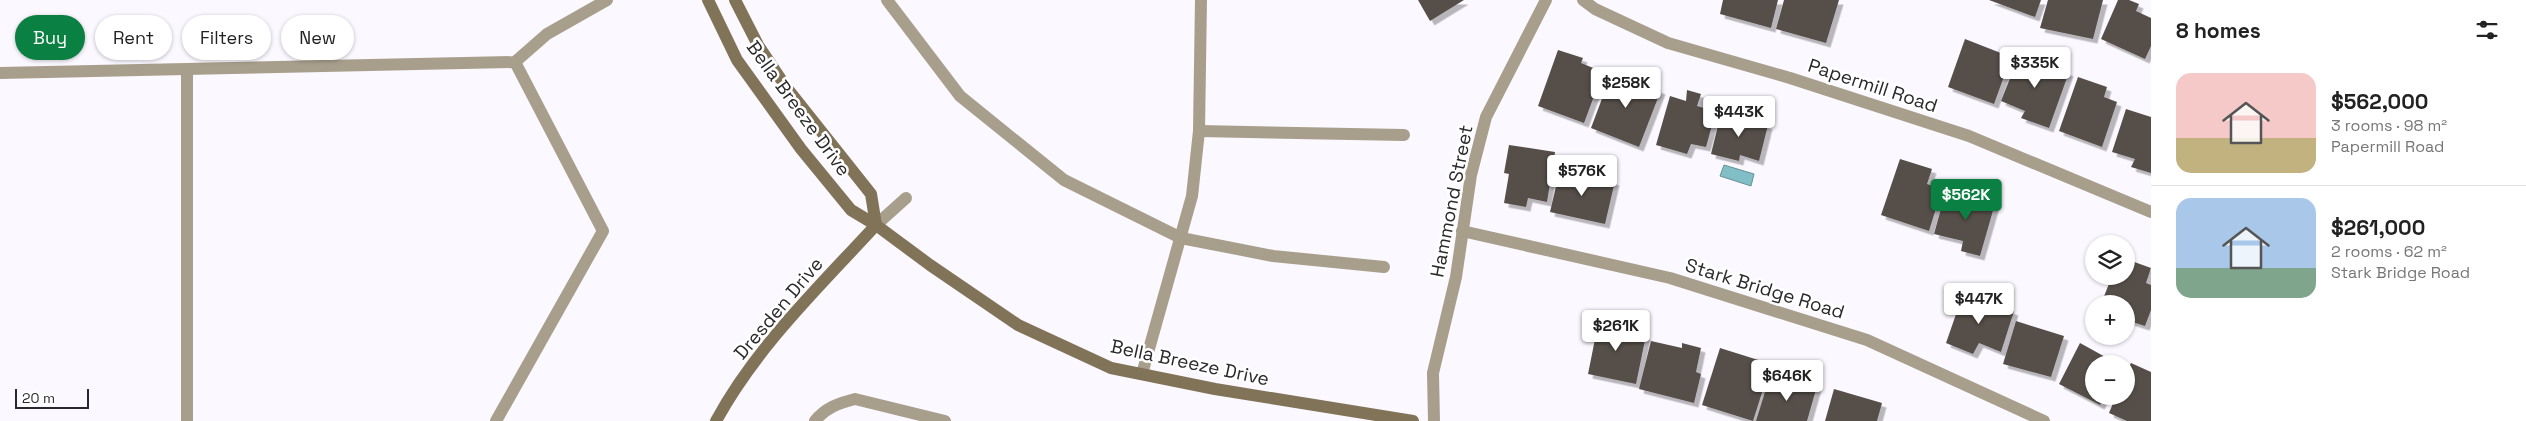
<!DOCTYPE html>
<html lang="en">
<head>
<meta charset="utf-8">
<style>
  body { margin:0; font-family:"Space Grotesk",sans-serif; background:#f6f6f6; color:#222; height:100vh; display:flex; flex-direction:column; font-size:19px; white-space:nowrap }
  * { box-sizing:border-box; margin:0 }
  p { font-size:16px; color:#767676 }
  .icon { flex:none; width:28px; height:28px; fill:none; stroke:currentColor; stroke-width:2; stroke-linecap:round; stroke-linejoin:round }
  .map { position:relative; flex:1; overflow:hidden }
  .drawer { display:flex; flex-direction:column; background:#fff; width:375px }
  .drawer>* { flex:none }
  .hud { position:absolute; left:15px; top:15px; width:475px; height:45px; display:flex; gap:10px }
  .fabs { position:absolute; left:2085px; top:235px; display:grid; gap:10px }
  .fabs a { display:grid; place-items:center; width:50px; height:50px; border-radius:50%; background:#fff; box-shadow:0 1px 4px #0004; font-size:25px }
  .scale { position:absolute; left:15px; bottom:12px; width:74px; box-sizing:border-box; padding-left:5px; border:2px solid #29282b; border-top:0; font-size:14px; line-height:18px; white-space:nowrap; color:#29282b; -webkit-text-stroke:4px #fff; paint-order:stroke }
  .price { position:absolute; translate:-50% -42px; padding:0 11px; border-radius:5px; background:#fff; color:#222; font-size:16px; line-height:32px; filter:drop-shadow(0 1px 2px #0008) }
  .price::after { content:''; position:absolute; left:50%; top:30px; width:15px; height:11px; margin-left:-8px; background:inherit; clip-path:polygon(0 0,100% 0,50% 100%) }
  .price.current { background:#0b8043; color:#fff }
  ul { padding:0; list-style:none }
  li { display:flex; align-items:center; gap:15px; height:125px; padding:0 25px }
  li+li { border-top:1px solid #e0e0e0 }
  li span { display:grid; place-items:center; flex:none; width:140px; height:100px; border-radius:15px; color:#555 }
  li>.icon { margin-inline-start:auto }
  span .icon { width:60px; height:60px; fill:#fffc; stroke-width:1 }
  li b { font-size:21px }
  h2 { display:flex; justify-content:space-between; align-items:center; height:60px; padding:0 25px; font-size:21px }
  .tag { padding:0 18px; border-radius:22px; background:#fff; box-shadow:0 1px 4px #0004; font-size:18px; line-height:45px }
  .tag.current { background:#0b8043; color:#fff }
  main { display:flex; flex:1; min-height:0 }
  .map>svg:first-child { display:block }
  .water { fill:#81bec5; stroke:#679197 }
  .building { fill:#564f4a; filter:url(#shadow) }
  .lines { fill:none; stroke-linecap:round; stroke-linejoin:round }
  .lane { stroke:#a89e8c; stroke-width:12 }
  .street { stroke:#a89e8c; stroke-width:12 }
  .secondary { stroke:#817358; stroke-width:12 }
  .labels { text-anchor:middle; stroke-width:5; stroke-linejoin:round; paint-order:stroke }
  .street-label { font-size:19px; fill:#29282b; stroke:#fff }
</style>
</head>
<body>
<main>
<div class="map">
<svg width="2151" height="421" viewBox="0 0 2151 421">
  <defs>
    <filter id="shadow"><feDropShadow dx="4.5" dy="4.5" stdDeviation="0" flood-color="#0004"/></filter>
  </defs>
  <rect width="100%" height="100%" fill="#fbf8ff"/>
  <polygon class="water" points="1724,165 1754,174 1751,186 1720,176"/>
  <g class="building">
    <polygon points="1418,0 1464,0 1430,21"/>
    <polygon points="1723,0 1778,0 1771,28 1720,14"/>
    <polygon points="1784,0 1839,0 1826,43 1776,29"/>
    <polygon points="1989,0 2041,0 2035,17"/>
    <polygon points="2048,0 2103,0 2093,39 2040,28"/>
    <polygon points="2118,0 2129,0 2139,4 2136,11 2151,18 2151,46 2145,59 2101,39"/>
    <polygon points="1965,39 2011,57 1994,104 1948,87"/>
    <polygon points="1558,50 1583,58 1581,63 1603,72 1584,123 1538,106"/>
    <polygon points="2020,53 2069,72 2049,128 2021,118 2025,111 2001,101"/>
    <polygon points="1612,72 1661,90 1639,147 1591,128"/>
    <polygon points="2078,77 2107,87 2104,97 2117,102 2102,147 2059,131"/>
    <polygon points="1687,90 1701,94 1697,106 1716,111 1706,147 1691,144 1687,154 1656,145 1670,96 1686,101"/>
    <polygon points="2126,109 2151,117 2151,173 2131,167 2135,159 2112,152"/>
    <polygon points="1721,113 1768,125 1759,161 1740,155 1739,161 1711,154"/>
    <polygon points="1509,145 1555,152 1547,202 1528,198 1526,207 1504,203 1509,174 1504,173"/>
    <polygon points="1900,159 1932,169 1927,184 1942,189 1929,231 1881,215"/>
    <polygon points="1560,169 1615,181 1605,224 1550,212"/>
    <polygon points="1946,191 1977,200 1979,195 1996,200 1980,256 1961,251 1963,241 1934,234"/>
    <polygon points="2126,259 2151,268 2146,283 2151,285 2151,310 2145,326 2126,320 2126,304 2101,304 2112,276 2126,276"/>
    <polygon points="1963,294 2014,311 2001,352 1979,343 1973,354 1946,343"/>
    <polygon points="1600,314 1620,319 1618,328 1646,335 1636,384 1588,374"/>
    <polygon points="2016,321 2064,336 2051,377 2003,364"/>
    <polygon points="1651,341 1682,348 1682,343 1701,348 1696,372 1701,374 1694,403 1639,389"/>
    <polygon points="2080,343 2118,364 2094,364 2094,396 2105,396 2100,405 2059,384"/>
    <polygon points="1720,348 1771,364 1753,421 1702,405"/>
    <polygon points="2131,363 2151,372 2151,421 2127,421 2109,413 2116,396 2126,396 2126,373"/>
    <polygon points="1769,379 1797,388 1799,381 1817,386 1807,421 1756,421"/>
    <polygon points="1834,389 1882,403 1877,421 1825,421"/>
  </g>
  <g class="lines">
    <g class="lane">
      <polyline points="887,0 960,96 1064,180 1181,238 1273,256 1384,267"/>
      <polyline points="1199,131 1404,135"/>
      <polyline points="876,225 906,198"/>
      <polyline points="1142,374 1192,196 1199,131 1201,0"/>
      <path d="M815,421C825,408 839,403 855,399L945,421"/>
    </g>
    <g class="street">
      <polyline points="1583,0 1595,9 1668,43 1790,78 1969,136 2151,212"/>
      <polyline points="187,69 187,421"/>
      <polyline points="0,73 515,62 547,34 607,0"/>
      <polyline points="1462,231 1670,278 1867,340 2044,421"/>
      <polyline points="496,421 603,231 515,62"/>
      <polyline points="1434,421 1433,373 1456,277 1471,175 1486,117 1546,0"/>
    </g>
    <g class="secondary">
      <polyline points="708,0 737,60 801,149 851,210 876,225 930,265 1018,325 1111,368 1215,389 1413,421"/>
      <polyline points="735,0 758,45 786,87 871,194 876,225"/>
      <path d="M716,421C756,347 820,286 876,225"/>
    </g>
  </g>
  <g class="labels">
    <g class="street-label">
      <text transform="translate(1873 85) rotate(18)" y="7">Papermill Road</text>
      <text transform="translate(799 108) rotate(54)" y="7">Bella Breeze Drive</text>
      <text transform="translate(1451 201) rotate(-79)" y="7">Hammond Street</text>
      <text transform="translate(1765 288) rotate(17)" y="7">Stark Bridge Road</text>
      <text transform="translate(778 308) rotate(-50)" y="7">Dresden Drive</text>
      <text transform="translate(1190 362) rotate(12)" y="7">Bella Breeze Drive</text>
    </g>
  </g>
</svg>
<div class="fabs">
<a><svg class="icon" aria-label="layers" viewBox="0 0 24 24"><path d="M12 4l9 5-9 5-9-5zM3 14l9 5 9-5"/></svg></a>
<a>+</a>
<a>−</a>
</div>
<div class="scale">20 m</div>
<b class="price" style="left:2035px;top:89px">$335K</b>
<b class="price" style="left:1626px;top:109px">$258K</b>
<b class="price" style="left:1739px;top:138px">$443K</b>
<b class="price" style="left:1582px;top:197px">$576K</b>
<b class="price current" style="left:1966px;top:221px">$562K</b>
<b class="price" style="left:1979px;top:325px">$447K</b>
<b class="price" style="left:1616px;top:352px">$261K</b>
<b class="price" style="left:1787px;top:402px">$646K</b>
<div class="hud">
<a class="tag current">Buy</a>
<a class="tag">Rent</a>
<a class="tag">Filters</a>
<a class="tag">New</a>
</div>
</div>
<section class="drawer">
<h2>8 homes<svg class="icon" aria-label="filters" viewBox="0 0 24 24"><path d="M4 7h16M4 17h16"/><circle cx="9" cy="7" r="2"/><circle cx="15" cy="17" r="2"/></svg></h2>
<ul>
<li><span style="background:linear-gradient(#f6c9c9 65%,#c2b280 0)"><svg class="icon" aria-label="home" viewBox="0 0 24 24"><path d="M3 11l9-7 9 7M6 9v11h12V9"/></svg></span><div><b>$562,000</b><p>3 rooms · 98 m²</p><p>Papermill Road</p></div></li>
<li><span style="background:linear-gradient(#a9c7e8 70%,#7fa58c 0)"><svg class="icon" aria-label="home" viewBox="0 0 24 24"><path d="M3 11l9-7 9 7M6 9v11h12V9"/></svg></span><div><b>$261,000</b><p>2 rooms · 62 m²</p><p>Stark Bridge Road</p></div></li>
</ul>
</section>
</main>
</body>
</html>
